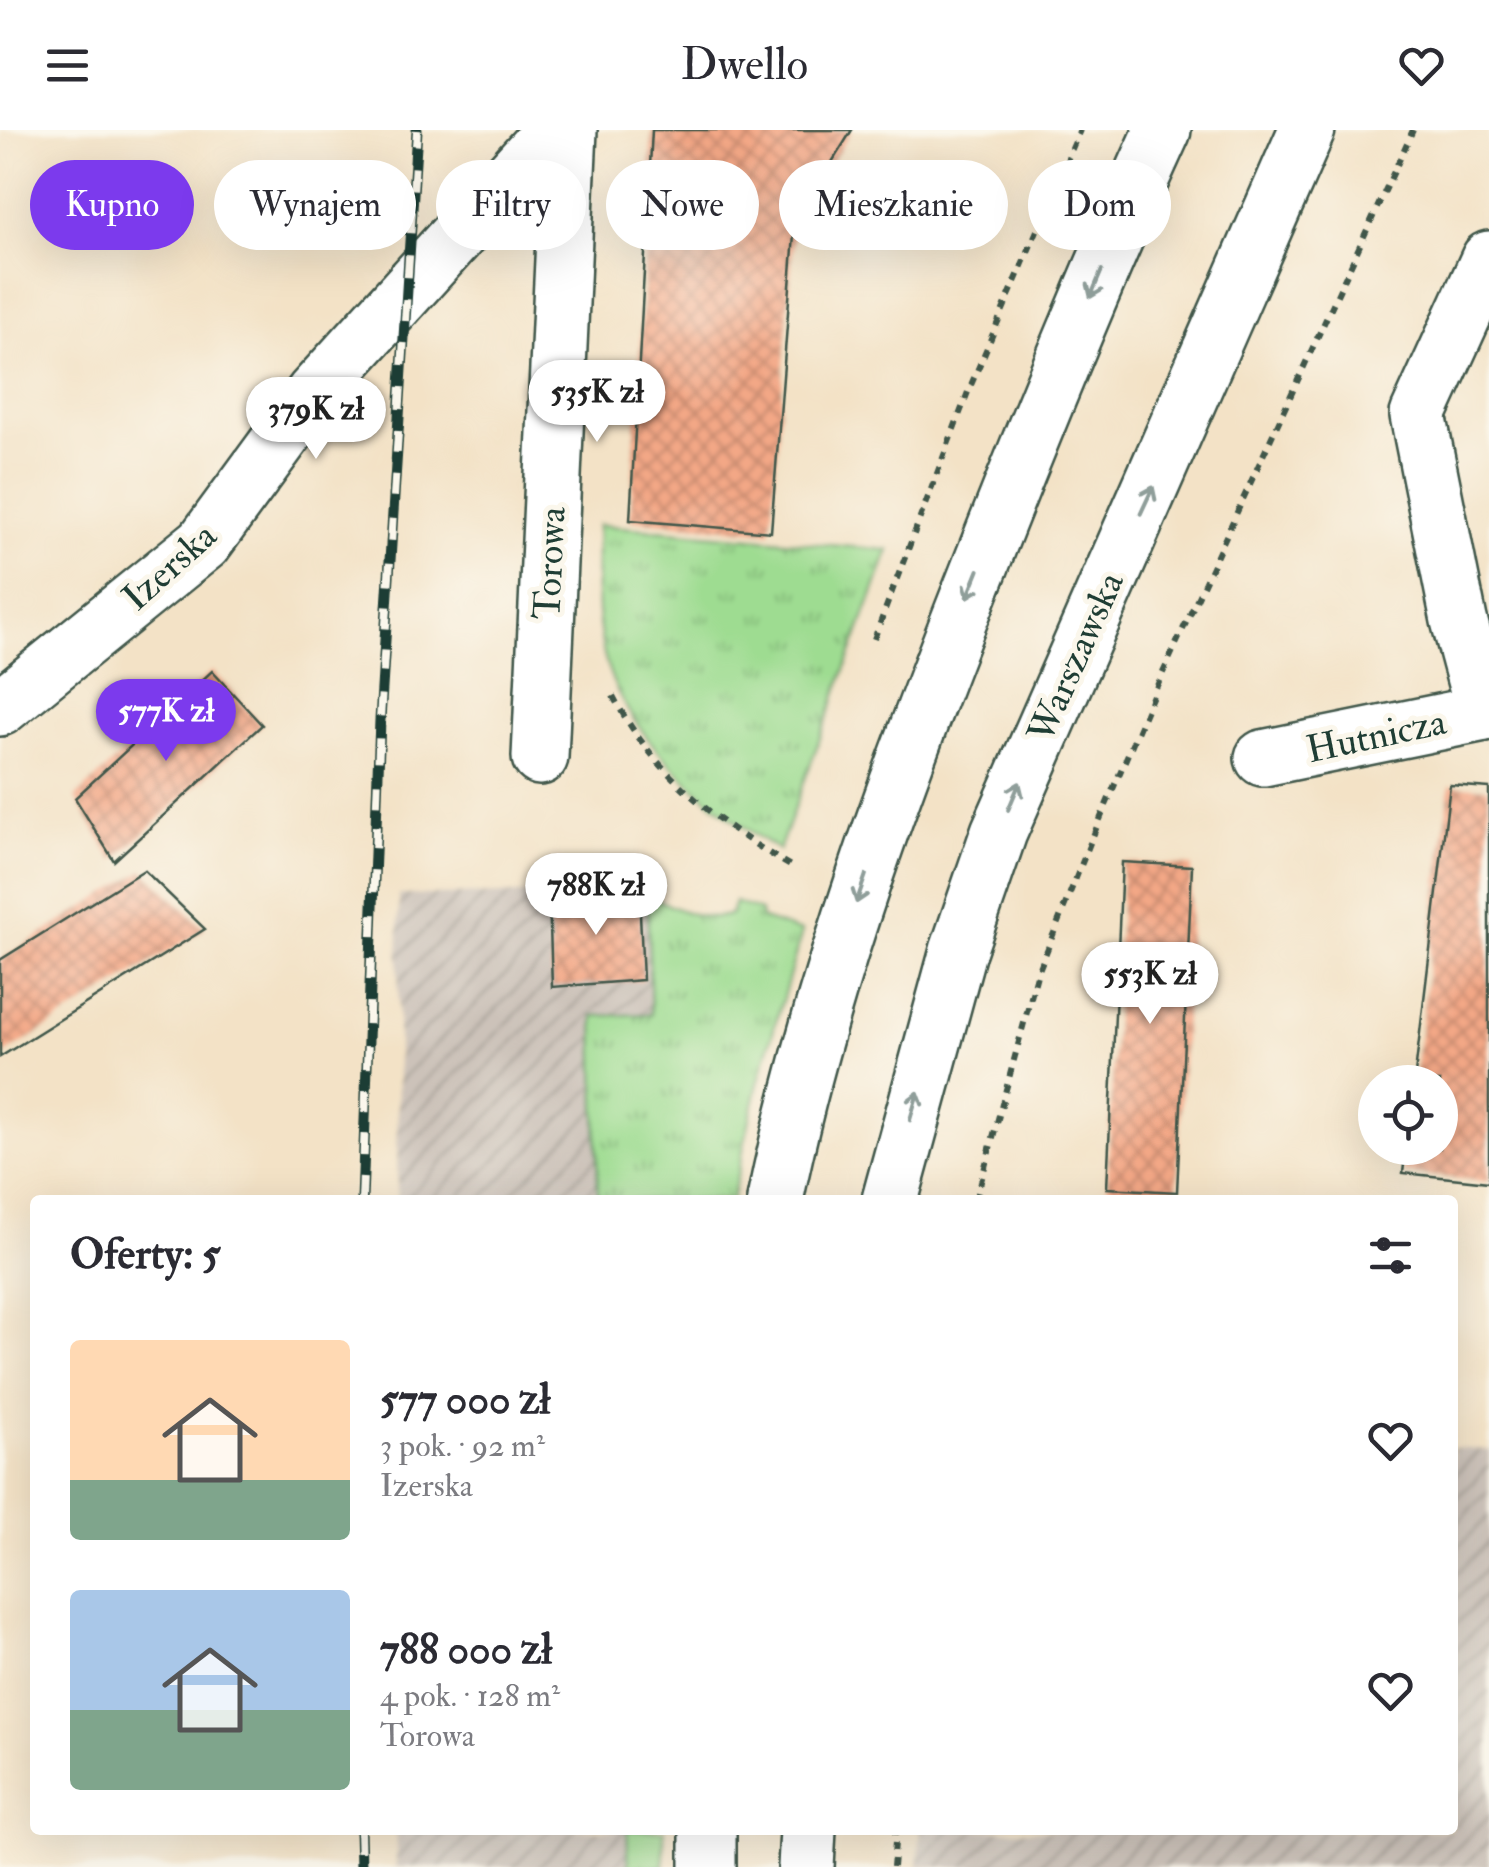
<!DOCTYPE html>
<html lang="pl">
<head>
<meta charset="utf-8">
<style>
  body { margin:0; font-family:"IM FELL Double Pica",serif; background:#f2f2f3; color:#2b2b33; height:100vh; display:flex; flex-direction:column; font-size:38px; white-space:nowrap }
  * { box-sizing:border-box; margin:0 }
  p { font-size:32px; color:#7c7c81 }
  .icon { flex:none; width:55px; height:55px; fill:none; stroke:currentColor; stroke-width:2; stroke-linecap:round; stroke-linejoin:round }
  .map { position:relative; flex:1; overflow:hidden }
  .drawer { position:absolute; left:30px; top:1065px; width:1428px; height:640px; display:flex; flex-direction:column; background:#fff; border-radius:10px; box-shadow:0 10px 40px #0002 }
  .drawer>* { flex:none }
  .top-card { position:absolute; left:30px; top:30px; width:1430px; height:90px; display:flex; gap:20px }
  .tools { position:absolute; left:1358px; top:935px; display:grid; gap:20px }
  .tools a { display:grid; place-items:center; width:100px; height:100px; border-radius:50%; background:#fff; box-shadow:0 10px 40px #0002; font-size:50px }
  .price { position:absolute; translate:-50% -85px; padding:0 22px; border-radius:35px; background:#fff; color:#222; font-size:32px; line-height:65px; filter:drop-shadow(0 2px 5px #0008) }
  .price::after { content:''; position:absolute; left:50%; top:60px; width:30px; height:22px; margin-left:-15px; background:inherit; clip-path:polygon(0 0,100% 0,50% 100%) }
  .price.current { background:#7c3aed; color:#fff }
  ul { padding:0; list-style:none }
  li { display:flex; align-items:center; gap:30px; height:250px; padding:0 40px }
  li span { display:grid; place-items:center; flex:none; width:280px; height:200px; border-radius:10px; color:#555 }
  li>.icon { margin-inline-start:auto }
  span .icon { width:120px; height:120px; fill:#fffc; stroke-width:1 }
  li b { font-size:42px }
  h2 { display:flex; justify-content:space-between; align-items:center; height:120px; padding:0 40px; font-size:42px }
  .chip { padding:0 35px; border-radius:45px; background:#fff; box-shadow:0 10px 40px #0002; font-size:35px; line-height:90px }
  .chip.current { background:#7c3aed; color:#fff }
  header { display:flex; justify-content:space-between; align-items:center; height:130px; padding:0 40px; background:#fff; font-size:45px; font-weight:600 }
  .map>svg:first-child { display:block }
  .industrial { fill:url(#industrial-furrows) }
  .grass { fill:url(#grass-tufts); stroke:#5e8c62; stroke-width:2.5 }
  .building { fill:url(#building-cross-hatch) }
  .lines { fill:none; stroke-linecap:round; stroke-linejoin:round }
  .minor-casing { stroke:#3f564a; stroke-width:60 }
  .major-casing { stroke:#3f564a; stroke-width:60 }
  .path { stroke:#3f564a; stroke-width:6; stroke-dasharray:8 8; stroke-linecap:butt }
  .minor { stroke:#fff; stroke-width:55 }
  .major { stroke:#fff; stroke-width:55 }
  .rail-casing { stroke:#1f3d34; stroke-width:11 }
  .rail { stroke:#fbf7ec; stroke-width:8; stroke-dasharray:22; stroke-linecap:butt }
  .oneway { stroke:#8f9e9a }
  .labels { text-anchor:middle; stroke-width:10; stroke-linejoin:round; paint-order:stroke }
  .street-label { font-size:38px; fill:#1f3d34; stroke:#fbf7ec }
</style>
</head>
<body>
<header><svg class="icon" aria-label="menu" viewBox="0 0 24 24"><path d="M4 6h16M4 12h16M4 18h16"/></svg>Dwello<svg class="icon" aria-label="heart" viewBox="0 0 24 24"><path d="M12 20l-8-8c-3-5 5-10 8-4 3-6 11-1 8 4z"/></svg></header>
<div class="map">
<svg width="1489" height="1737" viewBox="0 0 1489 1737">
  <defs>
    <pattern id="industrial-furrows" width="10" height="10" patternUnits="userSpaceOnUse" patternTransform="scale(2.5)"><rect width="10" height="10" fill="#ccc2b9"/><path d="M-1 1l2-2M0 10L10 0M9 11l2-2" fill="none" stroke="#a59f97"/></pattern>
    <pattern id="grass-tufts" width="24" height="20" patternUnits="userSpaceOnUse" patternTransform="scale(2.5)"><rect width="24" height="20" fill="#9edc91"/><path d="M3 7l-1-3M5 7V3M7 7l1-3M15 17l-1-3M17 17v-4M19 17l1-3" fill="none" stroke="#80b477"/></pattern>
    <pattern id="building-cross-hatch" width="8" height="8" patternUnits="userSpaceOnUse" patternTransform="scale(2.5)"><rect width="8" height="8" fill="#f3a786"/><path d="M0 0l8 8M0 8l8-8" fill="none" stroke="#c4896e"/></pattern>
  </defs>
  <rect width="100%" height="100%" fill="#fbf7ec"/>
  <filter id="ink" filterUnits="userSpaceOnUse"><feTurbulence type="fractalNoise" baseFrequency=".01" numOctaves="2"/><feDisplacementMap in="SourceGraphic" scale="20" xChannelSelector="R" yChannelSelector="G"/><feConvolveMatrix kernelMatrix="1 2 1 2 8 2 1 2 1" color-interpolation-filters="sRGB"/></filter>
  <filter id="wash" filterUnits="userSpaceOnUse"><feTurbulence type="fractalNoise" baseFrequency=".0048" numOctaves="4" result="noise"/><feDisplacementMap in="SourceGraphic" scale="40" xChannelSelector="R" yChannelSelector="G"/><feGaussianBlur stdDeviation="2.25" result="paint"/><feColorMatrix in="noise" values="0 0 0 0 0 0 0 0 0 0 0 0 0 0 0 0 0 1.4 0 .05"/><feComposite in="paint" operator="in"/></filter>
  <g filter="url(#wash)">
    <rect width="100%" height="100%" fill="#f3e2c6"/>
    <g class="industrial">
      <polygon points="647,763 651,884 594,886 598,1070 397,1070 399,765"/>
      <polygon points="1453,1318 1489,1320 1489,1737 918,1737 921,1700 1452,1700"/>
      <polygon points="396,1700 627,1700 629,1737 396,1737"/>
    </g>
    <g class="grass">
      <path d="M598,395L889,420L779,720C712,679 623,606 604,524C595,483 596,437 598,395Z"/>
      <path d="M647,763C669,777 706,794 731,784L735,772L761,781L760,788L802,802L757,957L732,1070H598L594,886L651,884Z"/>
      <polygon points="627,1700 664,1700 664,1737 629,1737"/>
    </g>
    <g id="blocks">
      <g class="building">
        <polygon points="652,0 852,0 795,92 771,402 630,390"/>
        <polygon points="212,541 262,595 114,731 75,668"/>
        <polygon points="1450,655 1489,658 1489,1052 1403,1043 1406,1018 1440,1018 1440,952 1414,952"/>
        <polygon points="1122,732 1192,736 1177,1062 1107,1058"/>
        <polygon points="144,740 205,799 0,927 0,830"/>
        <polygon points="639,761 643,850 552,857 549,765"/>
      </g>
    </g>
  </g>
  <g filter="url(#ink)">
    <use href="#blocks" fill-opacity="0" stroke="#3f564a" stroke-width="2.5"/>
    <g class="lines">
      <defs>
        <g id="minor">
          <polyline points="0,578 204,413 314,263 553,0"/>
          <polyline points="1484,583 1459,490 1418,285 1489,129"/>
          <polyline points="540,627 569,0"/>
          <polyline points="1263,628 1489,582"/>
        </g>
        <g id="major">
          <path d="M775,1070C820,851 900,639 982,432C1039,287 1098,142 1163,0"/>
          <polyline points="890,1070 958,821 999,702 1307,0"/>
          <polyline points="708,1700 708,1737"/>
          <polyline points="806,1737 808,1700"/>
        </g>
      </defs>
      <use href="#minor" class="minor-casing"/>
      <use href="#major" class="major-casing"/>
      <g class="path">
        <polyline points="874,509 968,262 1080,0"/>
        <path d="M613,566C653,643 719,695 794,738"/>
        <polyline points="976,1070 1037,845 1090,713 1156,558 1413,0"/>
        <polyline points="893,1737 896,1700"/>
      </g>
      <use href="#minor" class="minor"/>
      <use href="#major" class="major"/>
      <defs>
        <g id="rail">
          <polyline points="362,1070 380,590 417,0"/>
          <polyline points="360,1700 361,1737"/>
        </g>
      </defs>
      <use href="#rail" class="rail-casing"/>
      <use href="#rail" class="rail"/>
    </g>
    <defs><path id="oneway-shaft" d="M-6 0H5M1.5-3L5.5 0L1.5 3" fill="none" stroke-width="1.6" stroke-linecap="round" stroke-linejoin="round" transform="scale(2.5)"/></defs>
    <g class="oneway">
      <use href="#oneway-shaft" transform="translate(1096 154) rotate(113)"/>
      <use href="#oneway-shaft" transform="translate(1147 370) rotate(-65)"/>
      <use href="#oneway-shaft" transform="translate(973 454) rotate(112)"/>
      <use href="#oneway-shaft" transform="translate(1014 666) rotate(-67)"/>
      <use href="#oneway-shaft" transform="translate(861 759) rotate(109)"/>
      <use href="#oneway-shaft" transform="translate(914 976) rotate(-74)"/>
    </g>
  </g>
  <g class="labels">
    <g class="street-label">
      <text transform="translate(549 433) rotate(-87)" y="13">Torowa</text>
      <text transform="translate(169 436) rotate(-42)" y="13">Izerska</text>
      <text transform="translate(1075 527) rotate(-66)" y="13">Warszawska</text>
      <text transform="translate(1376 605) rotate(-12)" y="13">Hutnicza</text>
    </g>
  </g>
</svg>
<div class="tools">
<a><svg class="icon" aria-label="locate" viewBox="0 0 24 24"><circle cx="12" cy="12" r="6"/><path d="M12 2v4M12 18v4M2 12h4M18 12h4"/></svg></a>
</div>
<b class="price" style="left:597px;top:315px">535K zł</b>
<b class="price" style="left:316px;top:332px">379K zł</b>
<b class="price current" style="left:166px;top:634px">577K zł</b>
<b class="price" style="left:596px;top:808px">788K zł</b>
<b class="price" style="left:1150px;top:897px">553K zł</b>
<div class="top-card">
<a class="chip current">Kupno</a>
<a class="chip">Wynajem</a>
<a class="chip">Filtry</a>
<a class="chip">Nowe</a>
<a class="chip">Mieszkanie</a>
<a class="chip">Dom</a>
</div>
<section class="drawer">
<h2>Oferty: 5<svg class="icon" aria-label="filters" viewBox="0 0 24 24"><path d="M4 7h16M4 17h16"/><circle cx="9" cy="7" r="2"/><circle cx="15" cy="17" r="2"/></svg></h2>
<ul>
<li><span style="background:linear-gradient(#ffd9b3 70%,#7fa58c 0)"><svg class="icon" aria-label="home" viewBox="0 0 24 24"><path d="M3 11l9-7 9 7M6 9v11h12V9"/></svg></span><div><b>577 000 zł</b><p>3 pok. · 92 m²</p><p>Izerska</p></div><svg class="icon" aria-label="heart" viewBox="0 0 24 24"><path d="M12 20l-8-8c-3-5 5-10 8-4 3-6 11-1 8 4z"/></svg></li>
<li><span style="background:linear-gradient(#a9c7e8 60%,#7fa58c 0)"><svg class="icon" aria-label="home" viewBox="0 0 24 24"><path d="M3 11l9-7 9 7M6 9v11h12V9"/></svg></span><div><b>788 000 zł</b><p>4 pok. · 128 m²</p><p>Torowa</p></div><svg class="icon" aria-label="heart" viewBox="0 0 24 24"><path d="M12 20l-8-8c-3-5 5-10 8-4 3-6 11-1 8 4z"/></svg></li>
</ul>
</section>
</div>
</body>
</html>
